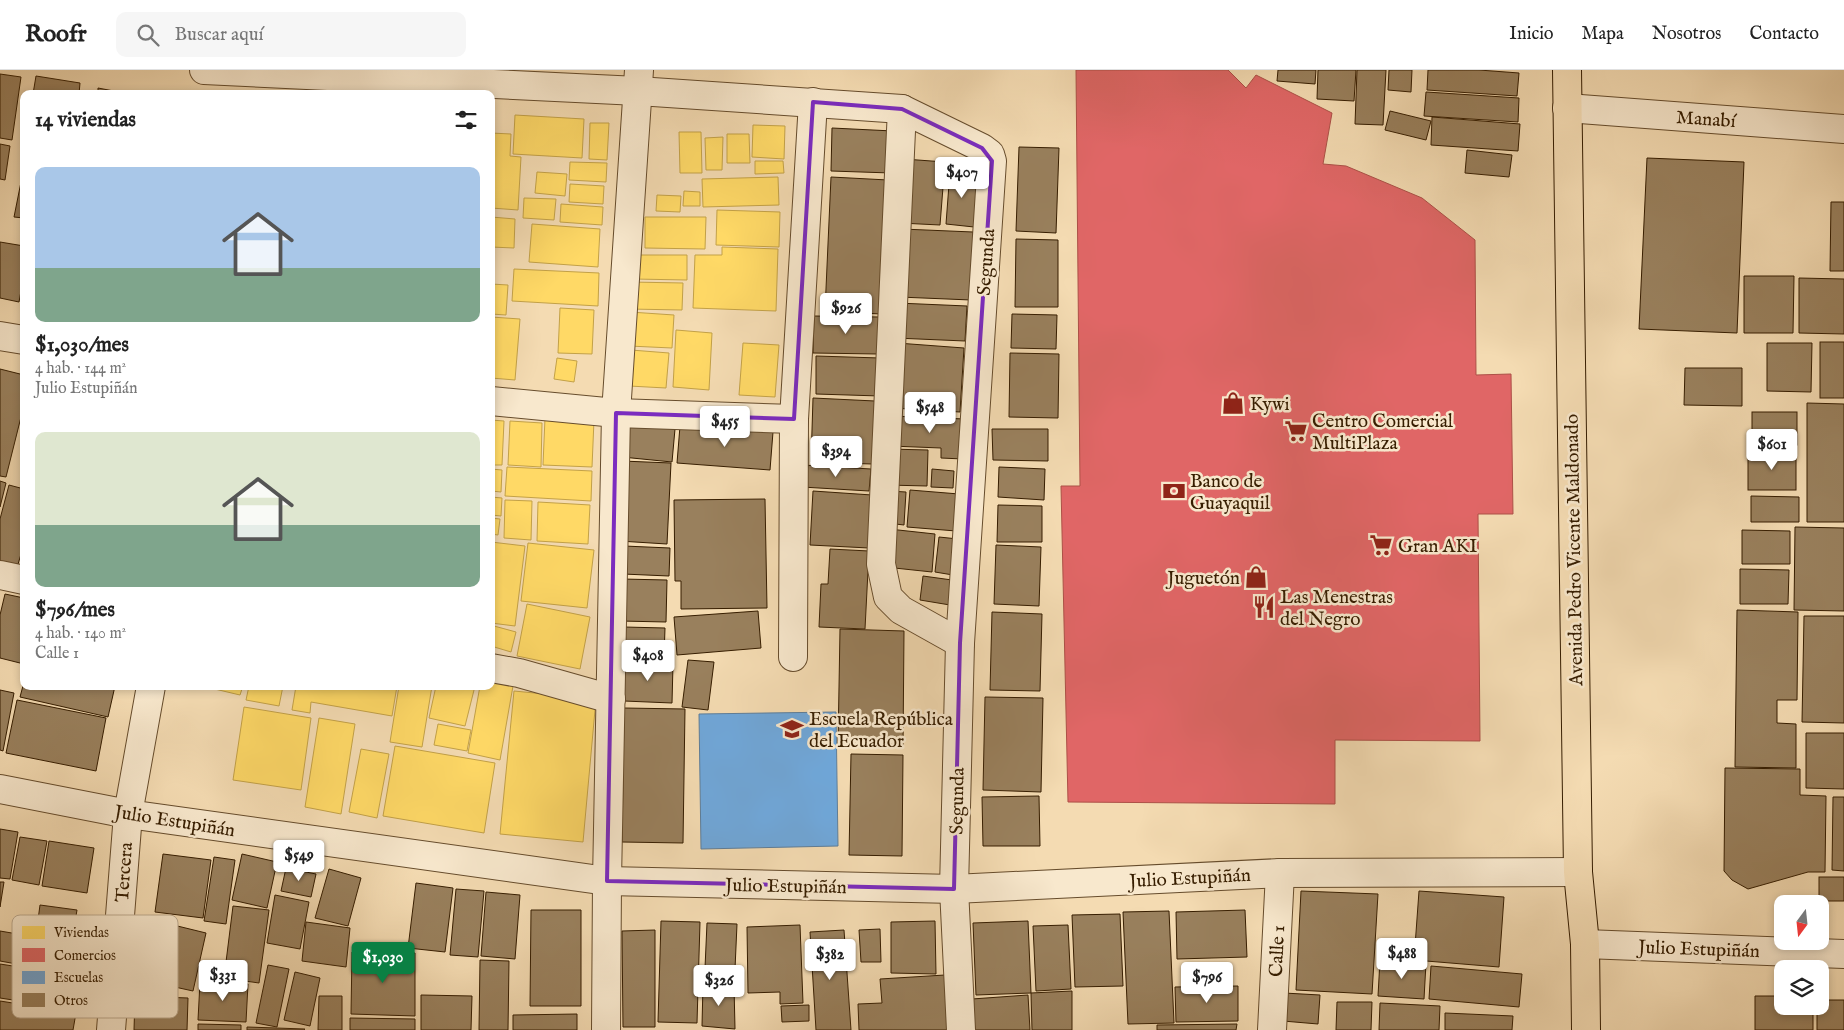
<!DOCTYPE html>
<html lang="es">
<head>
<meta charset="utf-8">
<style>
  body { margin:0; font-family:"IM FELL English",serif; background:#f6f6f6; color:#222; height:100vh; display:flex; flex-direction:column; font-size:19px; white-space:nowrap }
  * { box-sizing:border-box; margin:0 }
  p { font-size:16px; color:#767676 }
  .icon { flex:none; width:28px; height:28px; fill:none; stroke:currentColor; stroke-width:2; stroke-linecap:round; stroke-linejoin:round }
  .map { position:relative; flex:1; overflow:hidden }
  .drawer { position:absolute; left:20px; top:20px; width:475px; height:600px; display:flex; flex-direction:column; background:#fff; border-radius:10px; box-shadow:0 2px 8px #0003 }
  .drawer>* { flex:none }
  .needle { width:32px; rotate:195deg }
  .buttons { position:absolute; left:1774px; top:825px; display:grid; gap:10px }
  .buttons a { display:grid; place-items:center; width:55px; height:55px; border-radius:10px; background:#fff; box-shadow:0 2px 8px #0003; font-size:25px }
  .price { position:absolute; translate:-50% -42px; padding:0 11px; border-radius:5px; background:#fff; color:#222; font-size:16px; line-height:32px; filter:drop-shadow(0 1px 2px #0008) }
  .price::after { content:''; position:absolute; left:50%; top:30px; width:15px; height:11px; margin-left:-8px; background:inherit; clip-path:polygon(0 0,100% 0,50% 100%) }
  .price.current { background:#0b8043; color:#fff }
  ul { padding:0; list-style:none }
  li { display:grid; align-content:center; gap:10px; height:265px; padding:0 15px }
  li span { display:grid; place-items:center; height:155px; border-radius:10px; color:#555 }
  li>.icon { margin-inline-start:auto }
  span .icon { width:90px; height:90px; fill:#fffc; stroke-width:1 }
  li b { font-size:21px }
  h2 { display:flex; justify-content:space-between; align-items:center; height:60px; padding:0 15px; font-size:21px }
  header { display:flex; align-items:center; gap:30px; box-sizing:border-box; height:70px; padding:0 25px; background:#fff; border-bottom:1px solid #e0e0e0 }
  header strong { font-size:24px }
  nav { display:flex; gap:28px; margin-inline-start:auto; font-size:18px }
  .search { width:350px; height:45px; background:#f6f6f6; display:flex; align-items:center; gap:12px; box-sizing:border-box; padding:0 18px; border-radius:10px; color:#767676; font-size:19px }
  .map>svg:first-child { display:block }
  .homes { fill:#ffd966; stroke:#c3a147 }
  .shops { fill:#e06666; stroke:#ad5047 }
  .schools { fill:#6fa8dc; stroke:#5e7e9a }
  .building { fill:#99805d; stroke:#361d00 }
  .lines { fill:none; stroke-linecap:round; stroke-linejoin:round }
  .minor-casing { stroke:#664c2c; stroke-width:30 }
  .major-casing { stroke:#361d00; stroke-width:30 }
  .minor { stroke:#f8e8cd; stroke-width:28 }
  .major { stroke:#f4dbb2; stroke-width:28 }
  .marked { fill:none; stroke:#7b2cbf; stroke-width:4; stroke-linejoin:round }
  .labels { text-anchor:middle; stroke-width:5; stroke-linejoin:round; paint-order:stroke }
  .street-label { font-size:19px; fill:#361d00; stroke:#f8e8cd }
  .poi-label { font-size:19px; fill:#361d00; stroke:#f8e8cd; text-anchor:start }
  .key { fill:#f8e8cd; stroke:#beab90; stroke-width:1 }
  .key-label { font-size:14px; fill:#361d00 }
</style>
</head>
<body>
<header>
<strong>Roofr</strong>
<div class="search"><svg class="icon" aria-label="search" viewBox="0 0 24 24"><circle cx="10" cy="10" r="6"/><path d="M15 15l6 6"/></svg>Buscar aquí</div>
<nav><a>Inicio</a><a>Mapa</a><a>Nosotros</a><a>Contacto</a></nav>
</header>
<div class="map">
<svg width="1844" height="960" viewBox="0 0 1844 960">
  <rect width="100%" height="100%" fill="#f4dbb2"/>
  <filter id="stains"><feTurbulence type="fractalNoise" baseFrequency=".004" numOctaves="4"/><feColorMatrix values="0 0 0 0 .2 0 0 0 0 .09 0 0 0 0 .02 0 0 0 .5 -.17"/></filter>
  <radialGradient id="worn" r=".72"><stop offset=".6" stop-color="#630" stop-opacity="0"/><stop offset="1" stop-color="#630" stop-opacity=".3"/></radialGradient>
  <g class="homes">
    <polygon points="515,45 584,49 582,88 513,84"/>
    <polygon points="590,53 609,53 607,90 589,89"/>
    <polygon points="753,55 785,56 784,89 752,87"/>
    <polygon points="679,62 701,62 702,103 680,103"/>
    <polygon points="491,63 511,64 510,86 521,87 518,140 491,138"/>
    <polygon points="727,64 749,64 750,93 727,93"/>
    <polygon points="723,67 722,100 706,100 705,68"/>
    <polygon points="755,91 783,91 784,103 755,104"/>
    <polygon points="570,92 607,93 606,112 569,110"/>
    <polygon points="537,102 567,104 565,126 535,123"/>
    <polygon points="778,107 779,135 703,137 702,109"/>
    <polygon points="570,114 604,116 603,134 569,132"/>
    <polygon points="684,121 700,122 700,136 683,136"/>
    <polygon points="657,125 681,126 680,142 656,141"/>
    <polygon points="524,128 556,129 554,150 523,148"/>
    <polygon points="561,134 603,137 602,155 560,152"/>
    <polygon points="717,140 780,142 779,177 716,175"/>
    <polygon points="491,147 515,149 514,178 491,177"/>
    <polygon points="645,147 706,147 705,179 645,178"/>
    <polygon points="532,154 600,159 598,197 529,192"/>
    <polygon points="722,177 778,179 776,241 693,238 695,185 722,185"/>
    <polygon points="634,185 687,185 687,210 634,209"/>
    <polygon points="514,199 599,203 598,236 512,231"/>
    <polygon points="630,212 683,213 682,240 629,239"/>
    <polygon points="491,214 508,215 506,245 491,244"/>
    <polygon points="560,238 594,240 592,284 558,283"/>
    <polygon points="630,242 674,245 672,278 629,276"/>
    <polygon points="491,247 520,249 515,310 491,308"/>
    <polygon points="676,260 712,263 709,320 673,317"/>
    <polygon points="743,273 779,275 775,327 739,325"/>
    <polygon points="631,280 669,283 666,318 629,316"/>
    <polygon points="557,288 577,291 574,312 554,309"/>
    <polygon points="545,348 594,350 592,397 543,395"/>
    <polygon points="491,350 504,351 502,395 491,395"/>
    <polygon points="510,351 542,353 541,397 508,395"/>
    <polygon points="507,397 592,401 591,431 505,426"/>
    <polygon points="491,399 502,400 501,422 491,421"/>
    <polygon points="491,427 502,428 501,446 491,445"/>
    <polygon points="505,430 532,431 531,470 504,468"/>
    <polygon points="538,432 590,435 588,474 537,471"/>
    <polygon points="491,448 500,449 498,465 491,464"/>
    <polygon points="491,472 525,476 515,556 491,553"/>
    <polygon points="528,473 594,480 587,538 521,531"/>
    <polygon points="527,534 590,547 580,599 517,586"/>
    <polygon points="494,556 516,562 511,582 491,576"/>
    <polygon points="491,612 513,616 500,690 468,683 480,616 491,616"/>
    <polygon points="202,616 243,616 240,625"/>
    <polygon points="249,616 283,616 279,636 246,630"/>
    <polygon points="296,616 397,616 392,646 311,632 310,643 292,640"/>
    <polygon points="399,616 432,616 422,677 390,672"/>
    <polygon points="436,616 475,616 465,656 429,648"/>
    <polygon points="514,621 596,629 583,772 500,764"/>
    <polygon points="244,637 311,648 301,720 233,710"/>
    <polygon points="319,648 355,654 341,744 305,737"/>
    <polygon points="438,654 471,660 467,681 434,675"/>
    <polygon points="395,676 495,693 484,763 383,746"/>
    <polygon points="361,679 389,684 377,748 349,742"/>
  </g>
  <polygon class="shops" points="1076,0 1228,0 1246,18 1256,5 1332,43 1323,94 1346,96 1422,128 1475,170 1476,305 1511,304 1513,444 1478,444 1480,671 1335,670 1335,734 1068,732 1061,416 1080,416"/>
  <polygon class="schools" points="836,642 838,776 701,779 699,644"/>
  <g class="building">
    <polygon points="1278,0 1316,0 1315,14 1277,11"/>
    <polygon points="1318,0 1356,0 1354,31 1317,29"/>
    <polygon points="1357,0 1386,0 1383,55 1355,54"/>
    <polygon points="1389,0 1412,0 1411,22 1388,20"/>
    <polygon points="1428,0 1479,0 1519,3 1517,26 1427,20"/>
    <polygon points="0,4 21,7 12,70 0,68"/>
    <polygon points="36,6 80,13 79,24 33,24"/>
    <polygon points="98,18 119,22 119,24 98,24"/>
    <polygon points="1426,22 1519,28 1518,52 1424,46"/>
    <polygon points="1390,41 1431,51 1426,70 1385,60"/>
    <polygon points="1432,47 1520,54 1518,81 1431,75"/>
    <polygon points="832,58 893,61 891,103 831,101"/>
    <polygon points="0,74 10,76 5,110 0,109"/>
    <polygon points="1019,77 1059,78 1056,163 1016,161"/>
    <polygon points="1467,80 1512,85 1509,107 1465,103"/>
    <polygon points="1647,88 1744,92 1737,263 1639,259"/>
    <polygon points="904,89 945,92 940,155 900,153"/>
    <polygon points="950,101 978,104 974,157 946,154"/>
    <polygon points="831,107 888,110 881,244 825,241"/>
    <polygon points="21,112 24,112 24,148 14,147"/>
    <polygon points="1831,132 1844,132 1844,201 1830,201"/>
    <polygon points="902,159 973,162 971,230 899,227"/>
    <polygon points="1016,169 1058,170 1058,237 1015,237"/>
    <polygon points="0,172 24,176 24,204 19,232 0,228"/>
    <polygon points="1744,206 1794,206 1793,263 1744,263"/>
    <polygon points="1799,208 1844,209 1844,264 1799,263"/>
    <polygon points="897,233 967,236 965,271 895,268"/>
    <polygon points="1012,244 1057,245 1056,279 1011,278"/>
    <polygon points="814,246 879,247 878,284 813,283"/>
    <rect x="1820" y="272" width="24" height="56"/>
    <polygon points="897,273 964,278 960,342 892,338"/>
    <polygon points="1767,273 1812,273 1811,322 1767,321"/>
    <polygon points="1010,283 1059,284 1058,348 1009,347"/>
    <polygon points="816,286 880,288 880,326 816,324"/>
    <polygon points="1685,298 1742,298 1742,336 1684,335"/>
    <polygon points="0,299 24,305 24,335 6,407 0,406"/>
    <polygon points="813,328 875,331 872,394 811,392"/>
    <polygon points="1807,333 1844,334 1844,452 1807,452"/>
    <rect x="1752" y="342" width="45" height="33"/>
    <polygon points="892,346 965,349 963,389 941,388 941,378 891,376"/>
    <polygon points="624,354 675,359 672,392 622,387"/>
    <polygon points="680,356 773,362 770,400 677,393"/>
    <polygon points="992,359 1048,359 1048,391 993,390"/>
    <polygon points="888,379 928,380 927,416 887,415"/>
    <rect x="1748" y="382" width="48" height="38"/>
    <polygon points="622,391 671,393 667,474 619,471"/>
    <polygon points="803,395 871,399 869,421 802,417"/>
    <polygon points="999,397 1045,399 1044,430 998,427"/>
    <polygon points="932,399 954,401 953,418 931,417"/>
    <polygon points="0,411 6,413 0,437"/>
    <polygon points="9,415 24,419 24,474 16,501 0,497 0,449"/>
    <polygon points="910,420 959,424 956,461 907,457"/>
    <polygon points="813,421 872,425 869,478 810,475"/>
    <polygon points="889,421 906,422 904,455 887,453"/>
    <polygon points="1751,426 1799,427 1799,452 1751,452"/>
    <polygon points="765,429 767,538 681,539 681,511 675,511 674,430"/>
    <polygon points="998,435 1042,436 1042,472 997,472"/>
    <polygon points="1795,457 1844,458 1844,541 1794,540"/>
    <polygon points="889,459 935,464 932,502 885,497"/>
    <polygon points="1742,460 1790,461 1790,494 1742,494"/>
    <polygon points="939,467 958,469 953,505 935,502"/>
    <polygon points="996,475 1041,477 1039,536 994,534"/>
    <polygon points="624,476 670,478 669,506 623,504"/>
    <polygon points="830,479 869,481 865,559 819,557 821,514 828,514"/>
    <polygon points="1740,499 1789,500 1788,534 1740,534"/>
    <polygon points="923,506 952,510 950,535 920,530"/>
    <polygon points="622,509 667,510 666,552 620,551"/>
    <polygon points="5,524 24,528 24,594 0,588 0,545"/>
    <polygon points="1737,540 1798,542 1797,630 1777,630 1777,653 1796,654 1796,698 1735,697"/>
    <polygon points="758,541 761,578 677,585 674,547"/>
    <polygon points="992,542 1042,544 1040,621 990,620"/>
    <polygon points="1804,546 1844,546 1844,653 1802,652"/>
    <polygon points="624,557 665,558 664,588 623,587"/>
    <polygon points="840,559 904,561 903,677 838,675"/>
    <polygon points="688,590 714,592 708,640 682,637"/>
    <polygon points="625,592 673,594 672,633 624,631"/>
    <polygon points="24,612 24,616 115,616 108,647 20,627"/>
    <polygon points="0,620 14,623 3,681 0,680"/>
    <polygon points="985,627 1043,628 1041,722 983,720"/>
    <polygon points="17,630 106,648 96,701 6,683"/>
    <polygon points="624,638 685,639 683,773 622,772"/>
    <polygon points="1806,663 1844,663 1844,719 1806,718"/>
    <polygon points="851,684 903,685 902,786 849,785"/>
    <polygon points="1725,698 1800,699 1800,725 1826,726 1825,802 1808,802 1748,819 1732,810 1724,801"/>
    <polygon points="1039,726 1040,776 983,776 982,727"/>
    <polygon points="1833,727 1844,727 1844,801 1832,800"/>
    <polygon points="0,759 18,762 10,809 0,808"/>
    <polygon points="20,767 47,771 39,815 12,810"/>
    <polygon points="49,771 94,778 87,823 42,816"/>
    <polygon points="163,784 211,790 203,848 155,842"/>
    <polygon points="242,784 277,792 267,838 232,830"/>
    <polygon points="214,787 235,790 226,854 204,851"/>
    <polygon points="286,798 316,804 311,827 281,821"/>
    <polygon points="329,799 361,808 348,856 315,848"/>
    <rect x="1819" y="807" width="25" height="24"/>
    <polygon points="0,812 4,812 0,837"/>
    <polygon points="416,813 453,818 445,882 408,878"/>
    <polygon points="456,819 484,821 478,887 450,885"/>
    <polygon points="1301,821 1378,824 1372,924 1296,920"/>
    <polygon points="1419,821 1504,827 1499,897 1414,890"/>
    <polygon points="486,822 520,825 515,889 481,886"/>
    <polygon points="275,825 309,832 300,879 267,873"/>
    <polygon points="40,835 77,840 72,870 36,865"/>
    <polygon points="233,836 269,840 259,913 224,908"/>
    <polygon points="531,840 581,840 581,936 530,936"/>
    <polygon points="1245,840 1247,887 1177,889 1176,842"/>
    <polygon points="1169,841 1174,953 1128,954 1123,842"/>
    <polygon points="1120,844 1123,916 1075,917 1072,845"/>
    <polygon points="157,851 206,863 193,921 143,910"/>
    <polygon points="661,851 700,852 697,953 658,952"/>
    <polygon points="935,851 936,904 891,903 891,852"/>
    <polygon points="1028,851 1031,923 976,925 973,853"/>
    <polygon points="306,852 350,858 346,897 302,891"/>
    <polygon points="707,853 737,854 735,899 705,898"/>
    <polygon points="800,855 803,933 780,934 780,922 748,923 747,857"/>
    <polygon points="1068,855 1071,919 1036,921 1033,856"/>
    <polygon points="880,859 881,892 861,892 859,860"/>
    <polygon points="655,860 655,957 623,957 622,861"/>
    <polygon points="844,860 851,960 816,960 810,862"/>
    <polygon points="0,861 88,876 83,906 0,891"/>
    <polygon points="352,882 415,883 415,946 351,944"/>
    <polygon points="480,890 509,891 508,960 479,960"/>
    <polygon points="1380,890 1426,893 1424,929 1378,926"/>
    <polygon points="0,894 83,907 78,940 0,928"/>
    <polygon points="268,895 289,899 277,957 256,953"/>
    <polygon points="1431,896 1522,904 1519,937 1429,929"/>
    <polygon points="295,902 320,908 310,956 284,950"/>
    <polygon points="945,905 949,960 859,960 858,934 882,933 880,909"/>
    <polygon points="200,912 248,914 246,952 198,950"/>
    <polygon points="703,915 734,916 735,959 702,956"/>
    <polygon points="1238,916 1238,951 1176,952 1175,917"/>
    <polygon points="1072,921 1072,960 1032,960 1031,923"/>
    <polygon points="1284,923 1320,925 1318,954 1283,951"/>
    <polygon points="421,925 472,926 471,960 421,960"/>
    <polygon points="1028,925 1030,960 975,960 972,929"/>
    <polygon points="135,926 188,928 187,960 134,960"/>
    <polygon points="319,926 342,926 342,960 318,960"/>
    <polygon points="1755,926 1782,926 1782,936 1813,936 1813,960 1755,960"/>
    <polygon points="1820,930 1844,930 1844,960 1817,960 1817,936 1820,936"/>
    <polygon points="0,931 76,943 73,960 0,960"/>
    <polygon points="1337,932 1372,932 1371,960 1336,960"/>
    <polygon points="1380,933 1440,936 1439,960 1379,960"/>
    <polygon points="809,935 809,951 782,952 781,936"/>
    <polygon points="1445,943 1513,946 1512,960 1445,960"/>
    <polygon points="577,944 577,960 513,960 513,945"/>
    <polygon points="350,948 415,949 415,960 350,960"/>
    <polygon points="198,954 241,955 241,960 198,960"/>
    <polygon points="1237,954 1236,960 1157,960 1157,955"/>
    <polygon points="247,957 305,959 304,960 247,960"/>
  </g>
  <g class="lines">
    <defs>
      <g id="minor">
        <polyline points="204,0 638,21 902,39 982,78 990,84 992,91 960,573 954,819 961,960"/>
        <polyline points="1567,38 1844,59"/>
        <polyline points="902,39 881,494 888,527 901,540 960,573"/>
        <polyline points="0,266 24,270"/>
        <polyline points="491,331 616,343 794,349"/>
        <polyline points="0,505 24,510"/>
        <polyline points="793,587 794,349 813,32"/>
        <polyline points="491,598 519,603 611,629"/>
        <polyline points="0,719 128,744 607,811 954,819 1280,803 1578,802"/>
        <polyline points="1585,874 1844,884"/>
        <polyline points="111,960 128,744 151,616"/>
        <polyline points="606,960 607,811 616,343 639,0"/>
        <polyline points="1272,960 1280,803"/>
      </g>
      <polyline id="major" points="1567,0 1578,802 1585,874 1586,960"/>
    </defs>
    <use href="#minor" class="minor-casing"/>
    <use href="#major" class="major-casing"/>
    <use href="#minor" class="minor"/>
    <use href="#major" class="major"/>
  </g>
  <path class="marked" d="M813,32L902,39L982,78L992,91L960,573L954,819L607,811L616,343L794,349Z"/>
  <defs>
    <symbol id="shop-bare" viewBox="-9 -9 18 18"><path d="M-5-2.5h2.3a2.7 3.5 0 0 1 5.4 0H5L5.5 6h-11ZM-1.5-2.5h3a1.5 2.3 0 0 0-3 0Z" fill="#8f2418" stroke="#f8e8cd" stroke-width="2.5" paint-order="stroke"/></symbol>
    <symbol id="supermarket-bare" viewBox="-9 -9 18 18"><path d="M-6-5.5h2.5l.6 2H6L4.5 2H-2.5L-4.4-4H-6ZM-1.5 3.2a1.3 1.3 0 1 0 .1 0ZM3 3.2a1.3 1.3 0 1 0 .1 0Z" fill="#8f2418" stroke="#f8e8cd" stroke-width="2.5" paint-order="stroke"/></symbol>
    <symbol id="bank-bare" viewBox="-9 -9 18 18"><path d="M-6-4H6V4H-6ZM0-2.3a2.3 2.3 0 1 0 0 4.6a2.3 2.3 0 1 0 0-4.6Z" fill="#8f2418" stroke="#f8e8cd" stroke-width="2.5" paint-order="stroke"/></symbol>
    <symbol id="restaurant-bare" viewBox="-9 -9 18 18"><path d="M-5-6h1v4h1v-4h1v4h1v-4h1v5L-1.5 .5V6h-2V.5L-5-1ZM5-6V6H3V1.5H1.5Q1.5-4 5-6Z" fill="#8f2418" stroke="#f8e8cd" stroke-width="2.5" paint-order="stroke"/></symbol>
    <symbol id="school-bare" viewBox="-9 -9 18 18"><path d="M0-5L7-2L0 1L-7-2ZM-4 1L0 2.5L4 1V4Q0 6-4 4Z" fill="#8f2418" stroke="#f8e8cd" stroke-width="2.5" paint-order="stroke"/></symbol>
  </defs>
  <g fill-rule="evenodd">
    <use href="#shop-bare" x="1217" y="317" width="32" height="32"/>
    <use href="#supermarket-bare" x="1280" y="345" width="32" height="32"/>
    <use href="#bank-bare" x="1158" y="405" width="32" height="32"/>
    <use href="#supermarket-bare" x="1365" y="459" width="32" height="32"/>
    <use href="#shop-bare" x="1240" y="491" width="32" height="32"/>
    <use href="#restaurant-bare" x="1248" y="521" width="32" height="32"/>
    <use href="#school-bare" x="776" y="643" width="32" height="32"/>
  </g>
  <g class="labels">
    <g class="street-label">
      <text transform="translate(1706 48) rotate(4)" y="7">Manabí</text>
      <text transform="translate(985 192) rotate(-86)" y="7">Segunda</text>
      <text transform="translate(1573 480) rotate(-91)" y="7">Avenida Pedro Vicente Maldonado</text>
      <text transform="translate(956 731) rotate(-89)" y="7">Segunda</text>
      <text transform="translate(175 750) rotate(9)" y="7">Julio Estupiñán</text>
      <text transform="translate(123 802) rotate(-86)" y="7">Tercera</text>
      <text transform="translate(1190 807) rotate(-3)" y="7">Julio Estupiñán</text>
      <text transform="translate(786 815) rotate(1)" y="7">Julio Estupiñán</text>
      <text transform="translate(1699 878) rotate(2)" y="7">Julio Estupiñán</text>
      <text transform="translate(1276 881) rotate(-87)" y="7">Calle 1</text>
    </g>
    <g class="poi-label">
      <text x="1250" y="340">Kywi</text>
      <text x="1312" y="357">Centro Comercial<tspan x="1312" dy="22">MultiPlaza</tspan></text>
      <text x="1190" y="417">Banco de<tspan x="1190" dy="22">Guayaquil</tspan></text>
      <text x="1398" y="482">Gran AKI</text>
      <text x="1240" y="514" text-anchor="end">Juguetón</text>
      <text x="1280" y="533">Las Menestras<tspan x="1280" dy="22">del Negro</tspan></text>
      <text x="809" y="655">Escuela República<tspan x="809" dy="22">del Ecuador</tspan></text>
    </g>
  </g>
  <rect x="12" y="845" width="166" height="103" rx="8" class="key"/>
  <rect x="22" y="856" width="23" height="13" fill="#ffd966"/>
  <rect x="22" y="878" width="23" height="14" fill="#e06666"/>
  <rect x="22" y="901" width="23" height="13" fill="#6fa8dc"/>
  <rect x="22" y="923" width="23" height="14" fill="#99805d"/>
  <g class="key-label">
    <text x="54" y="867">Viviendas</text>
    <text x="54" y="890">Comercios</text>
    <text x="54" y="912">Escuelas</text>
    <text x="54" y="935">Otros</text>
  </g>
  <rect width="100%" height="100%" filter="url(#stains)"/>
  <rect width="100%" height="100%" fill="url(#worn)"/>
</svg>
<div class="buttons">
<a><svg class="needle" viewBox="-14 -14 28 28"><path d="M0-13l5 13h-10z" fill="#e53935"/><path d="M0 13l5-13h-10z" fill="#767676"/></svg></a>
<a><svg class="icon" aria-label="layers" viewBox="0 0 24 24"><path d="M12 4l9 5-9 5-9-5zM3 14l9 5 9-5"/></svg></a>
</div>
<b class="price" style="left:962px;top:129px">$407</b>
<b class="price" style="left:846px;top:265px">$926</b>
<b class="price" style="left:930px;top:364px">$548</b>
<b class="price" style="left:725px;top:378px">$455</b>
<b class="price" style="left:1772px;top:401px">$601</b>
<b class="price" style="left:836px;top:408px">$394</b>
<b class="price" style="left:648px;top:612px">$408</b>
<b class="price" style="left:299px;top:812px">$549</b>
<b class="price" style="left:1402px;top:910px">$488</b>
<b class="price" style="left:830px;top:911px">$382</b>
<b class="price current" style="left:383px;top:914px">$1,030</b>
<b class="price" style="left:223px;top:932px">$331</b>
<b class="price" style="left:1207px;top:934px">$796</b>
<b class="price" style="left:719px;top:937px">$326</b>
<section class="drawer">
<h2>14 viviendas<svg class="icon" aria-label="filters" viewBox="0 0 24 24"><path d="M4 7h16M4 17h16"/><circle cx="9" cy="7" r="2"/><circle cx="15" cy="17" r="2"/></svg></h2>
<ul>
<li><span style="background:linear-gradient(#a9c7e8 65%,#7fa58c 0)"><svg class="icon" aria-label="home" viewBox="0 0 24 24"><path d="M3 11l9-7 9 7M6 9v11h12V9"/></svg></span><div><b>$1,030/mes</b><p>4 hab. · 144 m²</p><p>Julio Estupiñán</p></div></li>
<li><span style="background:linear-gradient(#dfe7d0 60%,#7fa58c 0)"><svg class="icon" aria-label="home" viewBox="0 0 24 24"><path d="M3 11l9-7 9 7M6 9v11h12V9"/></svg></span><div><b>$796/mes</b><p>4 hab. · 140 m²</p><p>Calle 1</p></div></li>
</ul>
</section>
</div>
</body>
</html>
